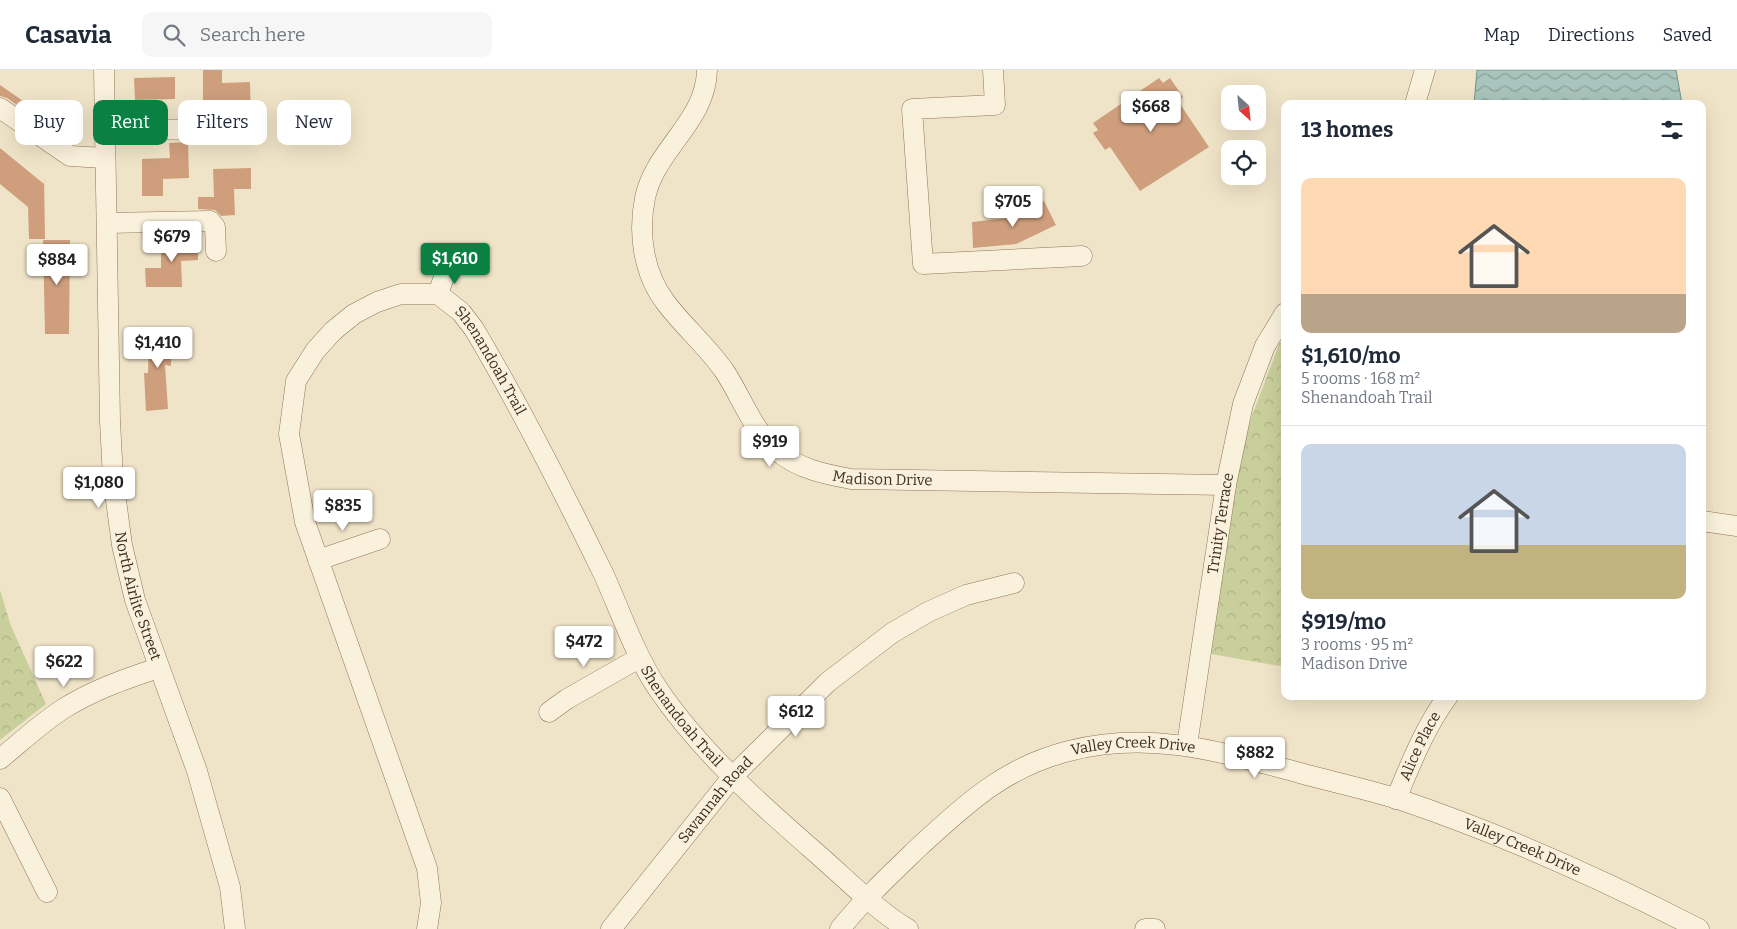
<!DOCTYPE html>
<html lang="en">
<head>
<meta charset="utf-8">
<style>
  body { margin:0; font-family:Bitter,serif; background:#f6f6f7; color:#1f2937; height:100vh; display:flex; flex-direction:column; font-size:19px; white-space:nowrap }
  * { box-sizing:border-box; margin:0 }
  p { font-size:16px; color:#747a83 }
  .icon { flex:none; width:28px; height:28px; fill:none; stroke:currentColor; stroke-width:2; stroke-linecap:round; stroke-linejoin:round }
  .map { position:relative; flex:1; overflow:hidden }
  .sheet { position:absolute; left:1281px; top:30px; width:425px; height:600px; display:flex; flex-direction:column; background:#fff; border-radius:10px; box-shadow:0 5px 20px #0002 }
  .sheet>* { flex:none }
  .hud { position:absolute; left:15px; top:30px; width:475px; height:45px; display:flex; gap:10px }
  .needle { width:32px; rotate:153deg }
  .tools { position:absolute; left:1221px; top:15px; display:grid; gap:10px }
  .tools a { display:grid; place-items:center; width:45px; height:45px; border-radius:10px; background:#fff; box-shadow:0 5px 20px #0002; font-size:25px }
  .price { position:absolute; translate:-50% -42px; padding:0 11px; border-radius:5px; background:#fff; color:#222; font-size:16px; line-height:32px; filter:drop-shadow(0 1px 2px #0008) }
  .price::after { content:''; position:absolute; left:50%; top:30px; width:15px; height:11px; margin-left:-8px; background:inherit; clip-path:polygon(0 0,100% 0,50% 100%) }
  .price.on { background:#0b8043; color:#fff }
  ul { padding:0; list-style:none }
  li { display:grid; align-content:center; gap:10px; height:265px; padding:0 20px }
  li+li { border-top:1px solid #e0e1e3 }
  li span { display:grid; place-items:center; height:155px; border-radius:10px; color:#555 }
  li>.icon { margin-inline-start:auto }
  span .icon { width:90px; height:90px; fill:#fffc; stroke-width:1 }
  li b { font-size:21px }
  h2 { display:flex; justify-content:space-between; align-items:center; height:60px; padding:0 20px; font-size:21px }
  .pill { padding:0 18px; border-radius:10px; background:#fff; box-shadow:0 5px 20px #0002; font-size:18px; line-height:45px }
  .pill.on { background:#0b8043; color:#fff }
  header { display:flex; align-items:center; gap:30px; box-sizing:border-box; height:70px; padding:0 25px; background:#fff; border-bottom:1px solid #e0e1e3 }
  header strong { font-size:24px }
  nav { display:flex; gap:28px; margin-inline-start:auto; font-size:18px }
  .search { width:350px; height:45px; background:#f6f6f7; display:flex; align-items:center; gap:12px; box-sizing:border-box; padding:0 18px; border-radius:10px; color:#747a83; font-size:19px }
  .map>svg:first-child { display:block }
  .park { fill:url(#park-crowns) }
  .water { fill:url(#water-waves); stroke:#6f938a }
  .building { fill:#cf9f7d }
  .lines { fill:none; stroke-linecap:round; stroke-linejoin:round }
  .minor-casing { stroke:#8d765c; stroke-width:21 }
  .minor { stroke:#faf1dc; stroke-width:20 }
  .labels { text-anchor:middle; stroke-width:4.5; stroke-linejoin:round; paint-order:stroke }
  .street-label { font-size:15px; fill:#3d2e20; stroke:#f7eed8 }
</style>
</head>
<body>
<header>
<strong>Casavia</strong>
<div class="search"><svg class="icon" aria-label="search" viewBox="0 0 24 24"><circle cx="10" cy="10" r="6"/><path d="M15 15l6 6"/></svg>Search here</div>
<nav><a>Map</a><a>Directions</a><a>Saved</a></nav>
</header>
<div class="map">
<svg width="1737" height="859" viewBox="0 0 1737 859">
  <defs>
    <pattern id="park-crowns" width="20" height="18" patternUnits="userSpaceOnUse" patternTransform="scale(1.25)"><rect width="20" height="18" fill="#c9cf9b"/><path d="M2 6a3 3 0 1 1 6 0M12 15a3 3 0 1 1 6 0" fill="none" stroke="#aeb285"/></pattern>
    <pattern id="water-waves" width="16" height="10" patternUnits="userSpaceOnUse" patternTransform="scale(1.25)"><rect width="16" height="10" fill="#a9c4bc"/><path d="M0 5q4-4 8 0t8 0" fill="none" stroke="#8ba098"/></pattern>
  </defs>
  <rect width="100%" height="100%" fill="#f0e4c8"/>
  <g class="park">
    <polygon points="1280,272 1285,275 1285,597 1211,584 1227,460 1244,367"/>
    <polygon points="0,520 11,556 46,634 0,670"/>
  </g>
  <polygon class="water" points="1477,0 1676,0 1682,34 1474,34"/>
  <g class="building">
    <polygon points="203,0 222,0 222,13 250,12 251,49 230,48 229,33 203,33"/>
    <polygon points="175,7 175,29 135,30 134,8"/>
    <polygon points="1159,8 1163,13 1170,8 1183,27 1178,31 1209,77 1140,121 1110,77 1105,80 1093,63 1098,60 1093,53"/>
    <polygon points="0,15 65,60 61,66 7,28 0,26"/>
    <polygon points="188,72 189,108 163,109 163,126 142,126 142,89 170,88 169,73"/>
    <polygon points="0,78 44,114 44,103 45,169 29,169 28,137 0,114"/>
    <polygon points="251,98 251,119 234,119 235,145 221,146 215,140 198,139 198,127 214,127 213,99"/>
    <polygon points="1044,131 1056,155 1016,174 973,178 972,152 1007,148"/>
    <polygon points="198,169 198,190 181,191 182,217 146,217 145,198 161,198 161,170"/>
    <polygon points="43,170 70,170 69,264 45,264"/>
    <polygon points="149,259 172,260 171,296 165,295 168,339 146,341 144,303 148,303"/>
  </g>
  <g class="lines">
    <defs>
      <g id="minor">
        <path id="s1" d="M104,0L110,351L113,408L122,475L135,530L197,701L230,817L235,859"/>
        <path id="s2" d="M707,0C706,52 655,79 645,128C638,163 643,203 666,233C684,257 708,277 725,302C742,328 753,361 777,381C799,399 824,404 851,409L1226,415"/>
        <polyline points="993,0 995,35 912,39 923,194 1082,186"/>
        <polyline points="1415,34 1425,0"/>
        <polyline points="0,38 70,86 105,88"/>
        <polyline points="105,59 230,60"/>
        <polyline points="107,153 210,151 215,157 216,181"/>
        <polyline points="438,224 445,204"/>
        <polyline points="1702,451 1737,456"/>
        <polyline points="318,490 380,469"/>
        <polyline points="549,642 567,629 639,588"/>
        <path id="s3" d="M1187,675L1226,415L1243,334L1265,276L1285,243"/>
        <path d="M0,689C21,672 41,653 63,639C93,620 125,609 158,598"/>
        <polyline points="0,728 47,822"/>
        <path id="s4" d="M1396,729C1411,693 1425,657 1448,626"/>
        <path id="s5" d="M427,859L431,833L427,798L305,452L289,364L296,311L315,281L333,261L354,244L377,232L401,224H438L461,242L474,259C521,338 563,421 603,503C621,542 634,583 658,619C700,681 759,733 815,782C841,804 879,843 908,859"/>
        <path id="s6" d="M611,859L733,706L828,612L892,563L928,542L966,525L1014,513"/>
        <path id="s7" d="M840,859C864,829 892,803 920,776C967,733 1005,697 1069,681C1151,660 1221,682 1300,703C1333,712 1366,719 1398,729C1502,764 1602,809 1699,859"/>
        <polyline points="1145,859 1155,859"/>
      </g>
    </defs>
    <use href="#minor" class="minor-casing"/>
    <use href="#minor" class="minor"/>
  </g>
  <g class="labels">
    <g class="street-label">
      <text dy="5" stroke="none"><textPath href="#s5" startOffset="835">Shenandoah Trail</textPath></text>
      <text dy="5" stroke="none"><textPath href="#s2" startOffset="552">Madison Drive</textPath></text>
      <text dy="5" stroke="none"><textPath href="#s3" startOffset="224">Trinity Terrace</textPath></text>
      <text dy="5" stroke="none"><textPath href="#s1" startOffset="529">North Airlite Street</textPath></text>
      <text dy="5" stroke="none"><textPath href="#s5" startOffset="1240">Shenandoah Trail</textPath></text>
      <text dy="5" stroke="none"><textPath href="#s4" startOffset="58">Alice Place</textPath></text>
      <text dy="5" stroke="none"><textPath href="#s7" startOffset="359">Valley Creek Drive</textPath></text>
      <text dy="5" stroke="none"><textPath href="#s6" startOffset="166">Savannah Road</textPath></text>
      <text dy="5" stroke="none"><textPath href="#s7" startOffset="764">Valley Creek Drive</textPath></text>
    </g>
  </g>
</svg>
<div class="tools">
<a><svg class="needle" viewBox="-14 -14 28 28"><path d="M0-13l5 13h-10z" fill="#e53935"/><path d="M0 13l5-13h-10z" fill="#747a83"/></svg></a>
<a><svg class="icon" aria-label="locate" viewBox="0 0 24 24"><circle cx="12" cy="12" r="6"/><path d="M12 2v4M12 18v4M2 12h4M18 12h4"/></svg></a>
</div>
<b class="price" style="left:1151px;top:63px">$668</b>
<b class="price" style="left:1013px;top:158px">$705</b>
<b class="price" style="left:172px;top:193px">$679</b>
<b class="price on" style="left:455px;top:215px">$1,610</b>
<b class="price" style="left:57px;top:216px">$884</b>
<b class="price" style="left:158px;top:299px">$1,410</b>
<b class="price" style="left:770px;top:398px">$919</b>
<b class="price" style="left:99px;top:439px">$1,080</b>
<b class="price" style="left:343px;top:462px">$835</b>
<b class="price" style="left:584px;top:598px">$472</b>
<b class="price" style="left:64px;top:618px">$622</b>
<b class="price" style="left:796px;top:668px">$612</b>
<b class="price" style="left:1255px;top:709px">$882</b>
<div class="hud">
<a class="pill">Buy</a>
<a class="pill on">Rent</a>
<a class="pill">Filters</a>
<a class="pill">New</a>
</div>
<section class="sheet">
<h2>13 homes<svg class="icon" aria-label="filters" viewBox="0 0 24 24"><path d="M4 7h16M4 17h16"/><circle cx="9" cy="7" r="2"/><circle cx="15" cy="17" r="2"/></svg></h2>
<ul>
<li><span style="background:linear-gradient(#ffd9b3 75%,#b9a48a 0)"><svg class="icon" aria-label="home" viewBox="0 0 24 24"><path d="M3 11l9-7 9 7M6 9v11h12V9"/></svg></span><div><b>$1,610/mo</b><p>5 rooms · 168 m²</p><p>Shenandoah Trail</p></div></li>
<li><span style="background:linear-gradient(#c9d6e8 65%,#c2b280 0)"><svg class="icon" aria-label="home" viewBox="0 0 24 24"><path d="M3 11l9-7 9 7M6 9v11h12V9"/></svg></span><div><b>$919/mo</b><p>3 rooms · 95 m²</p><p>Madison Drive</p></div></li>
</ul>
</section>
</div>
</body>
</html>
